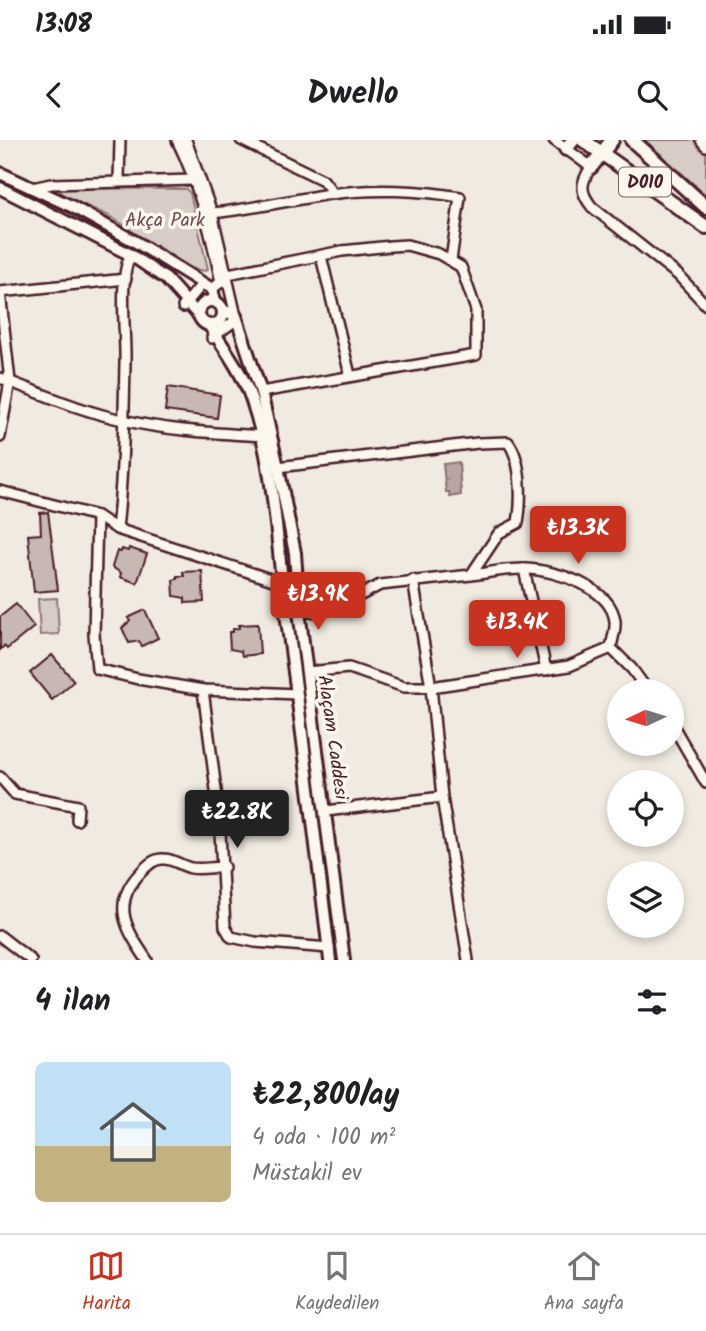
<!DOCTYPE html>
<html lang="tr">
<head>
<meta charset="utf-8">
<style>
  body { margin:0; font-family:Kalam,sans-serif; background:#f6f6f6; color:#202124; height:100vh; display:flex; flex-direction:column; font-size:26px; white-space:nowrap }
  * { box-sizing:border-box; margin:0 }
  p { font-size:23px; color:#757577 }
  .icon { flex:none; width:38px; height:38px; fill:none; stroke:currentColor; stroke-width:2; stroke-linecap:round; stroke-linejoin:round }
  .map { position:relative; height:820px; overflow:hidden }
  .side { display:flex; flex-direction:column; background:#fff; flex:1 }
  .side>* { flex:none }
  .needle { width:46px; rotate:266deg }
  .controls { position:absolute; left:607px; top:539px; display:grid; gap:14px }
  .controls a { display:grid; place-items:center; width:77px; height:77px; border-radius:50%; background:#fff; box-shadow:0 4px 10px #0003; font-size:35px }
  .price { position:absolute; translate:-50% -60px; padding:0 16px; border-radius:7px; background:#c8321e; color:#fff; font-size:23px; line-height:46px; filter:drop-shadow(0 2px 4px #0008) }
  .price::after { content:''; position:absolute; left:50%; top:42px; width:21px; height:16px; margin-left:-10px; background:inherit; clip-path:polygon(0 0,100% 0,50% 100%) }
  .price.active { background:#222; color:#fff }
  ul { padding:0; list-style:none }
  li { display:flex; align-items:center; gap:21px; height:175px; padding:0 35px }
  li span { display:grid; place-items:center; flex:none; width:196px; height:140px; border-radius:10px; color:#555 }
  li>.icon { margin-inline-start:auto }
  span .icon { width:84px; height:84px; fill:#fffc; stroke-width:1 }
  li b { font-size:30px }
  h2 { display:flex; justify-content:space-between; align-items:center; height:84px; padding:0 35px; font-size:30px }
  .status { display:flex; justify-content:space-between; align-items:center; height:49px; padding:0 35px; background:#fff; direction:ltr }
  .status svg { height:19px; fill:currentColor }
  header { display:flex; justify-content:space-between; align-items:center; height:91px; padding:0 35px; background:#fff; font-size:32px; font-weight:800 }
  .menu { display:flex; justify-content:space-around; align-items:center; height:98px; border-top:2px solid #e0e0e0; background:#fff; font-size:19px; color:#757577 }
  .menu a { display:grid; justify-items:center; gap:4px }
  .menu .active { color:#c8321e }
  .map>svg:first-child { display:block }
  .green { fill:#d8ccc6; stroke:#917678; stroke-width:2 }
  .water { fill:url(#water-ripples); stroke:#8c6f72; stroke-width:2 }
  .building { fill:#c8b8b3; stroke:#4a1f2b; stroke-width:2 }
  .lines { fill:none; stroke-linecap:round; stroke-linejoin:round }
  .minor-casing { stroke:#4a1f2b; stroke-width:14 }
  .major-casing { stroke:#4a1f2b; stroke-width:16 }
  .highway-casing { stroke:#4a1f2b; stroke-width:18 }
  .minor { stroke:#fbf7ec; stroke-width:9 }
  .major { stroke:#fbf7ec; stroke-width:10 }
  .highway { stroke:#fbf7ec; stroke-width:12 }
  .labels { text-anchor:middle; stroke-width:7; stroke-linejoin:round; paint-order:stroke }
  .shield { fill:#fbf7ec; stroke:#7f6065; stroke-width:2 }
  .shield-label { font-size:18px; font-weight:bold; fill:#4a1f2b }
  .park-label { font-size:19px; fill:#6e4a52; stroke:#fbf7ec }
  .street-label { font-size:19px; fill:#4a1f2b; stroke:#fbf7ec }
</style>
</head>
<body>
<div class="status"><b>13:08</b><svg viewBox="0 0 49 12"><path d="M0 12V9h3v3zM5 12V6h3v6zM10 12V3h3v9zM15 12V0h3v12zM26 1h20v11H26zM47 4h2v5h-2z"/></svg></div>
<header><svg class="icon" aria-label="back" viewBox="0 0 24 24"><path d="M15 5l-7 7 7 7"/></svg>Dwello<svg class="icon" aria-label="search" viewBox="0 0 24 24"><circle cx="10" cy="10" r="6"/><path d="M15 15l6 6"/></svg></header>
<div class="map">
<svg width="706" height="820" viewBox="0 0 706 820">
  <defs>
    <pattern id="water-ripples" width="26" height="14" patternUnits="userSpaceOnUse" patternTransform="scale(1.75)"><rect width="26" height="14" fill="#b8a4a2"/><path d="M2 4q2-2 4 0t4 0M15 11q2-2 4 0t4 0" fill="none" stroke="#988584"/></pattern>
  </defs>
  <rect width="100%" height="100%" fill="#f0eae0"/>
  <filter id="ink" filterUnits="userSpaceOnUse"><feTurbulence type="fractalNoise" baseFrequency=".0143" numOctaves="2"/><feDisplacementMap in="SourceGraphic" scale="14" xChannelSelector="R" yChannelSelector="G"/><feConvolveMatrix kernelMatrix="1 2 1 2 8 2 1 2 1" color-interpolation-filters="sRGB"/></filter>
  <g filter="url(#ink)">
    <g class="green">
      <polygon points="645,0 706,0 706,55"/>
      <path d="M60,48L186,49L190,53L208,129L206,131C170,128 146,98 116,80C99,70 80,63 61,56Z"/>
      <polygon points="57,458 59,494 40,495 38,459"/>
    </g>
    <polygon class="water" points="459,322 461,355 450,357 449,352 446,352 443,324"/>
    <g class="building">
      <polygon points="168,247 220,255 217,278 165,271"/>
      <polygon points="48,372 58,450 34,452 28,395 41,394 40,373"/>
      <polygon points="129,408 147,414 137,443 120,437 121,433 112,427 117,411 121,412 122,409 128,411"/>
      <polygon points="202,431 204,462 185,463 185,458 174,456 173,440 177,439 177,436 184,436 183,432"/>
      <polygon points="16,464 34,487 7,509 4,506 0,510 0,477"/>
      <polygon points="145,470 158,498 142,506 139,501 129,503 122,488 130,481 128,478"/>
      <polygon points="258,484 260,514 242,516 241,511 230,509 229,492 233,492 233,489 239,488 239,485"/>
      <polygon points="52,515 74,541 52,560 30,533"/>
    </g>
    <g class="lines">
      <defs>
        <g id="minor">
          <path d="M177,0C199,44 211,94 221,142L212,149"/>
          <polyline points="186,0 212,73 236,176"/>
          <polyline points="241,0 323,40 333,53"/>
          <path d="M554,0L591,27C580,44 580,52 592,67L678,135L706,165"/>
          <polyline points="701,0 706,6"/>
          <polyline points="119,41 120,0"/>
          <polyline points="32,48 51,44 193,40"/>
          <path d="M212,73C252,69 291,60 330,54C372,48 420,50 460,57L451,120"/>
          <polyline points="321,116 350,235"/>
          <polyline points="228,134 342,111 391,106 407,105 439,114 461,127 476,170 476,215 261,252"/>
          <polyline points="0,152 10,241 0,297"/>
          <polyline points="0,152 126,139"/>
          <polyline points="183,167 203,143"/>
          <polyline points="212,198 237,179"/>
          <path d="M0,238C41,253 80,271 123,280C169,291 216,293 262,296"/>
          <path d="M278,327L478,303L508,302C522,320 522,360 518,383L499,393L471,435L380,445L338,467L310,472L299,471"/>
          <polyline points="0,351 97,376 117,389 282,443"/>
          <polyline points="97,376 94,494 97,529 138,539 203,550 297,554"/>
          <path d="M117,389C123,334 124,277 125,222C126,195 118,135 131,115"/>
          <polyline points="524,429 546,530"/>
          <path d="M471,435C489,433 508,428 526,429C555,430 611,447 615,481C616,490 612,500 611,508"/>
          <polyline points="413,440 431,547 569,526 611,508 632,529 648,551"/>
          <polyline points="307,532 349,528 404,547 431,547 442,657 468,820"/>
          <polyline points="203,550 219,673 225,787 231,797 255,802 329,808"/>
          <polyline points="672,584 706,643"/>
          <polyline points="0,637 15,654 78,666 77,680"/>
          <polyline points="326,671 442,657"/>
          <polyline points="0,796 31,820"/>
          <path d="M147,820C126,789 110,764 141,732C147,726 154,718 164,719C173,719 182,726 191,728C201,730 213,727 224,727"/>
        </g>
        <g id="major">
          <polyline points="0,33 71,66 136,102 212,149 215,161"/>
          <polyline points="0,48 131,115 166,139 200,177"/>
          <circle cx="211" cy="173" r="12"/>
          <polyline points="223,170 236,176 261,252 278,327 295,413 299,471 344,820"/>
          <path d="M209,185C224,208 242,232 251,258C275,327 276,401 286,473C302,588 316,704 330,820"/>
        </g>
        <g id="highway">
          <polyline points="583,0 706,87"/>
          <polyline points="632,0 706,67"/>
          <polyline points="566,9 573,0"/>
          <polyline points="591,27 612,0"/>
        </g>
      </defs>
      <use href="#minor" class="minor-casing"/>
      <use href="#major" class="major-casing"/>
      <use href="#highway" class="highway-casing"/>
      <use href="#minor" class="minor"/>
      <use href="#major" class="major"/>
      <use href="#highway" class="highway"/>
    </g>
  </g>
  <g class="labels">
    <rect class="shield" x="619" y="27.5" width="52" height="29" rx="5"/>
    <g class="shield-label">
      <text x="645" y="48">D010</text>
    </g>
    <g class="park-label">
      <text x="165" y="86">Akça Park</text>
    </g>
    <g class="street-label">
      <text transform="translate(334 597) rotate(82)" y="7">Alaçam Caddesi</text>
    </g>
  </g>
</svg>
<div class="controls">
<a><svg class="needle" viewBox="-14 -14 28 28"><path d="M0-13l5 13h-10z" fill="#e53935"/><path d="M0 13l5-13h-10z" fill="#757577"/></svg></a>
<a><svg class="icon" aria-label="locate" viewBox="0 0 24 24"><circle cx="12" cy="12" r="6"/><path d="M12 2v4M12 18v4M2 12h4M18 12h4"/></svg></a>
<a><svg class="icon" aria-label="layers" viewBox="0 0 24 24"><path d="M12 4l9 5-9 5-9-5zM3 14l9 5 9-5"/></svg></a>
</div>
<b class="price" style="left:578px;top:426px">₺13.3K</b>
<b class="price" style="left:318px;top:492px">₺13.9K</b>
<b class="price" style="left:517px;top:520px">₺13.4K</b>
<b class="price active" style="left:237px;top:710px">₺22.8K</b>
</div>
<section class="side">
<h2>4 ilan<svg class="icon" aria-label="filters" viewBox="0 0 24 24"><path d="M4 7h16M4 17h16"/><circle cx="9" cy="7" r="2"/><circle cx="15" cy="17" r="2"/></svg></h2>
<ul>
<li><span style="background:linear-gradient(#bfe0f5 60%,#c2b280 0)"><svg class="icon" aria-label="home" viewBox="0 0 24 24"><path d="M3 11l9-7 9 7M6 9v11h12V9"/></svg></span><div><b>₺22,800/ay</b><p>4 oda · 100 m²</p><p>Müstakil ev</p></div></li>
</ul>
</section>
<nav class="menu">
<a class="active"><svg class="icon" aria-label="map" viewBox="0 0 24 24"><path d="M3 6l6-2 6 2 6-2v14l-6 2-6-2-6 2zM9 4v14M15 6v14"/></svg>Harita</a>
<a><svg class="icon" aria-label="saved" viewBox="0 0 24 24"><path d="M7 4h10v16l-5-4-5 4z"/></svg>Kaydedilen</a>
<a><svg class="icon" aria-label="home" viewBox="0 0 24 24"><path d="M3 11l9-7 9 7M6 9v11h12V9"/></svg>Ana sayfa</a>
</nav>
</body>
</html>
